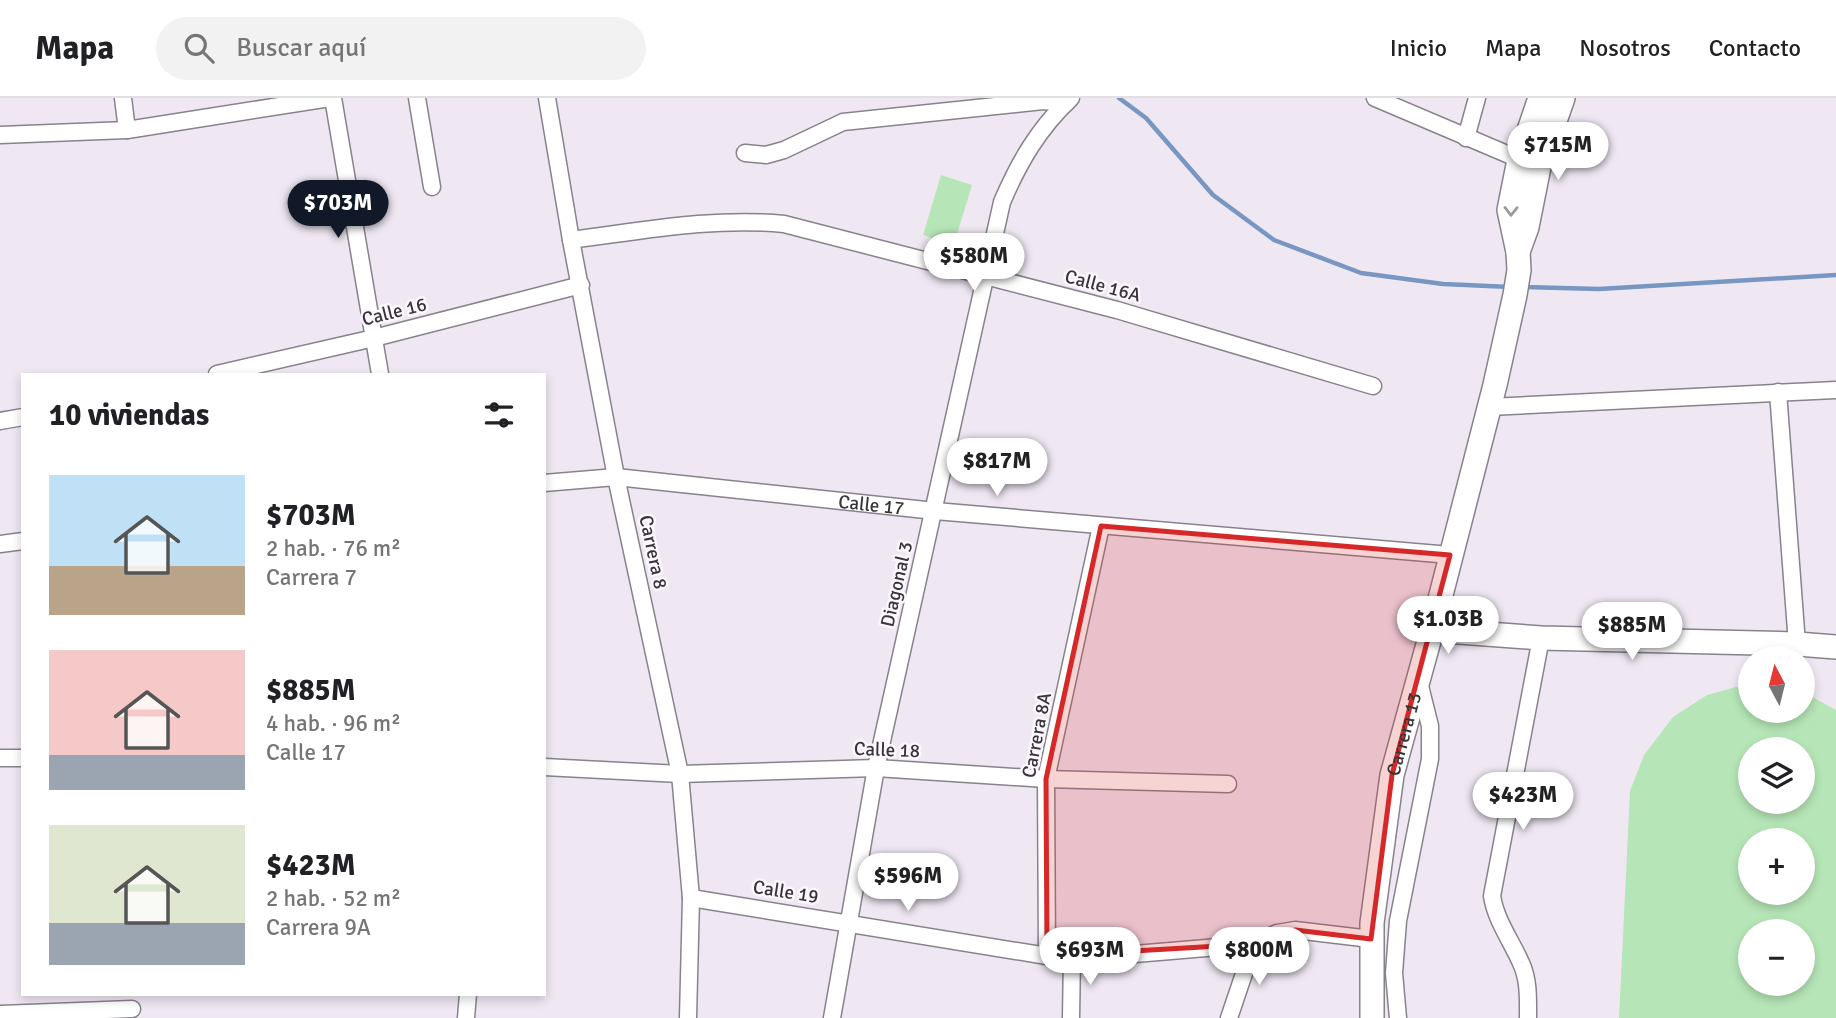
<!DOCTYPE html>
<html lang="es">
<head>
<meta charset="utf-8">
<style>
  body { margin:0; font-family:Signika,sans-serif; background:#f2f2f2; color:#202124; height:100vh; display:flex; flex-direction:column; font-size:26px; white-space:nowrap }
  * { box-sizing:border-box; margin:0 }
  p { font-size:23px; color:#757577 }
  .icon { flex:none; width:38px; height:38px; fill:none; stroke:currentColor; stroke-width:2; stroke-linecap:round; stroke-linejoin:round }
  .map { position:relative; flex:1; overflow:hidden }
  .side { position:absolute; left:21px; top:275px; width:525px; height:623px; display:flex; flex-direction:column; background:#fff; border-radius:0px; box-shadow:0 4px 10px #0003 }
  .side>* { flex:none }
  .needle { width:46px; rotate:353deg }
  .tools { position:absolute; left:1738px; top:548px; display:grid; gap:14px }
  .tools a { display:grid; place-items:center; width:77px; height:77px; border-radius:50%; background:#fff; box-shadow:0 4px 10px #0003; font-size:35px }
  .price { position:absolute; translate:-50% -60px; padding:0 16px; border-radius:24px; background:#fff; color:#222; font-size:23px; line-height:46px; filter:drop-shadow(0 2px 4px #0008) }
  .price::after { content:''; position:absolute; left:50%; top:42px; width:21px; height:16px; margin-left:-10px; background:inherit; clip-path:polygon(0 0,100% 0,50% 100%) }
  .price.current { background:#111827; color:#fff }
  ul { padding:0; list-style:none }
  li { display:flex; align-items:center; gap:21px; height:175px; padding:0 28px }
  li span { display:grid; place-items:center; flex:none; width:196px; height:140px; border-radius:0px; color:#555 }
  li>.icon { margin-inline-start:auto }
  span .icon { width:84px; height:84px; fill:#fffc; stroke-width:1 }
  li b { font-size:30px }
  h2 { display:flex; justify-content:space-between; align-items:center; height:84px; padding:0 28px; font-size:30px }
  header { display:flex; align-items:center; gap:42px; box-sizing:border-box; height:98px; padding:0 35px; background:#fff; border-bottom:2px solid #e0e0e0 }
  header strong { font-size:33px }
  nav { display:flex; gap:38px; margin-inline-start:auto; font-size:24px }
  .search { width:490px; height:63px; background:#f2f2f2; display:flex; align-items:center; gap:18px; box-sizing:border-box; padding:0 24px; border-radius:38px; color:#757577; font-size:26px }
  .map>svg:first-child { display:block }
  .green { fill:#b6e6b7; fill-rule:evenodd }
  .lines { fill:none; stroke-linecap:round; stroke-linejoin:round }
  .stream { stroke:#7796c2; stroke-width:4.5 }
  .street-casing { stroke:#88828b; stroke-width:19 }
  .secondary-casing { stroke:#88828b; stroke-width:26 }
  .street { stroke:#fff; stroke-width:16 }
  .secondary { stroke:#fff; stroke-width:23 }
  .oneway { stroke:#9c9a9c }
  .marked { fill:#d62828; fill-opacity:0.2; stroke:#d62828; stroke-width:5; stroke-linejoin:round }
  .labels { text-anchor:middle; stroke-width:5; stroke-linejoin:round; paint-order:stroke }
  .street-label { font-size:19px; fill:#383539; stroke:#fcf6ff }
</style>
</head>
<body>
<header>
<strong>Mapa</strong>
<div class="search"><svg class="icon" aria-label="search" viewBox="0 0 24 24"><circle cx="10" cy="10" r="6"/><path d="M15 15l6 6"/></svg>Buscar aquí</div>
<nav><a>Inicio</a><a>Mapa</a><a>Nosotros</a><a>Contacto</a></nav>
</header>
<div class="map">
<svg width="1836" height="920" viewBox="0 0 1836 920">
  <rect width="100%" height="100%" fill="#efe8f3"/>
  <g class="green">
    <polygon points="941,77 972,87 954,146 923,137"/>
    <path d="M1747,586H1750V612H1802L1803,594L1836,612V920H1619L1630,693L1644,657L1673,619L1707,597ZM1750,651H1802V704H1750ZM1750,742H1802V794H1750ZM1750,833H1802V886H1750Z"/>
  </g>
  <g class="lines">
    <g class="stream">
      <polyline points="1119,0 1146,20 1213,97 1274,142 1361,175 1443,186 1510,189"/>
      <polyline points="1522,189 1599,191 1836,177"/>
    </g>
    <defs>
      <g id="street">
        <polyline points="123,0 127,32"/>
        <polyline points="333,0 380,276"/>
        <polyline points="417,0 432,89"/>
        <polyline points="547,0 571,142 616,379 680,676 691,800 688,920"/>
        <polyline points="1375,0 1528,65"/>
        <polyline points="0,37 127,32 330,0"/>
        <polyline points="1466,40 1477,0"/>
        <polyline points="745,55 766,57 784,52 843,24 1043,3 1066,5"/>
        <path d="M571,142C642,133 713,119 784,126L1117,212L1373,288"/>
        <polyline points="217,276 374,240 581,187"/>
        <polyline points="1778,294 1797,546"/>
        <polyline points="1489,309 1836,292"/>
        <polyline points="0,323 23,319"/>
        <path id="s1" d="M544,385L616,379L935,413L1450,457"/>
        <polyline points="0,446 23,443"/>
        <polyline points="0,660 23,660"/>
        <polyline points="544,669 680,676 876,670 1046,681 1228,686"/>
        <polyline points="691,800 1047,858 1123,857 1254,846 1277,835 1295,832 1371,841"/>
        <polyline points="1047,858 1046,681 1101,428"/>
        <polyline points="0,916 132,911"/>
        <polyline points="466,920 468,896"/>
        <path d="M832,920L876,670L1002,104C1019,64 1039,30 1071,0"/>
        <polyline points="1071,920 1072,858"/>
        <polyline points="1229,920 1254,846"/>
        <polyline points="1398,920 1394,875 1398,823 1430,661 1430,628 1419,584"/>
        <path d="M1528,920C1528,901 1529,882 1521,865C1511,842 1496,823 1492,798L1541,540"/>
      </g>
      <g id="secondary">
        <polyline points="1518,154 1527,129 1539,69 1563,0"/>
        <polyline points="1432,532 1541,540 1797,546 1836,549"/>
        <path id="s2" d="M1372,920V825L1392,677L1432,532L1495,287L1515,197L1519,172L1518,154L1509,112L1519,62L1540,0"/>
      </g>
    </defs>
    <use href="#street" class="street-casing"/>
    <use href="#secondary" class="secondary-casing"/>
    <use href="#street" class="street"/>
    <use href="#secondary" class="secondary"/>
  </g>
  <defs><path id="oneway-chevron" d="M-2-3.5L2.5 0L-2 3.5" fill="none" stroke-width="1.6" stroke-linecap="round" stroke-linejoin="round" transform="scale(1.75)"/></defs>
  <use class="oneway" href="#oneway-chevron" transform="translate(1511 113) rotate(91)"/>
  <path class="marked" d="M1101,428L1450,457L1392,677L1371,841L1295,832L1254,846L1047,858L1046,681Z"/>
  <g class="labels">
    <g class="street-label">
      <text transform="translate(1103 187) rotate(15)" y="7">Calle 16A</text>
      <text transform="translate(394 213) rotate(-14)" y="7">Calle 16</text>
      <text dy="7" stroke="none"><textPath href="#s1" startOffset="329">Calle 17</textPath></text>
      <text transform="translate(654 454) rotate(78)" y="7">Carrera 8</text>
      <text transform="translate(896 486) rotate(-77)" y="7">Diagonal 3</text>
      <text transform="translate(1036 637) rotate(-79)" y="7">Carrera 8A</text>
      <text dy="7" stroke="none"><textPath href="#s2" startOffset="287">Carrera 13</textPath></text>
      <text transform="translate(887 651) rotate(2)" y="7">Calle 18</text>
      <text transform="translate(786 793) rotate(9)" y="7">Calle 19</text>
    </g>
  </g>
</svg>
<div class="tools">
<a><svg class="needle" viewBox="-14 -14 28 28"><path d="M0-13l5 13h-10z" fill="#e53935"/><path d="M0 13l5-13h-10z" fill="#757577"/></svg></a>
<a><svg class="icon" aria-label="layers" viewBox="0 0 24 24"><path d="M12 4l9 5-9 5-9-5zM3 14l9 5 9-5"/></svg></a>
<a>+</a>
<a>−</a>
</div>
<b class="price" style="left:1558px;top:84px">$715M</b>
<b class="price current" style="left:338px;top:142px">$703M</b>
<b class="price" style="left:974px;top:195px">$580M</b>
<b class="price" style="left:997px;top:400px">$817M</b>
<b class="price" style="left:1448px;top:558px">$1.03B</b>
<b class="price" style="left:1632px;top:564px">$885M</b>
<b class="price" style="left:1523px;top:734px">$423M</b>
<b class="price" style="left:908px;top:815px">$596M</b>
<b class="price" style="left:1090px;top:889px">$693M</b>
<b class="price" style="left:1259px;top:889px">$800M</b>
<section class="side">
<h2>10 viviendas<svg class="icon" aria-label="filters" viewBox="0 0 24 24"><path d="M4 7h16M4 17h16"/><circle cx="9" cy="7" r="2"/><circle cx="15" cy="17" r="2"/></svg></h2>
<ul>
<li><span style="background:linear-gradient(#bfe0f5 65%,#b9a48a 0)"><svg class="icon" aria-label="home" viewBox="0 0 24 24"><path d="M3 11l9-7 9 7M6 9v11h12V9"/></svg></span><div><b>$703M</b><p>2 hab. · 76 m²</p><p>Carrera 7</p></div></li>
<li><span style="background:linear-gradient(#f6c9c9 75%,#9aa5b1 0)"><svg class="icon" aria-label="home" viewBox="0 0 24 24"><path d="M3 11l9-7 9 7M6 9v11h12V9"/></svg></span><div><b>$885M</b><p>4 hab. · 96 m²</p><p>Calle 17</p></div></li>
<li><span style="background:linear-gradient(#dfe7d0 70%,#9aa5b1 0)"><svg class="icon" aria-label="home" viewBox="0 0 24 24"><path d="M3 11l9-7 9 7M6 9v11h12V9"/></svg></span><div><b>$423M</b><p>2 hab. · 52 m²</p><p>Carrera 9A</p></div></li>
</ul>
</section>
</div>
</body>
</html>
